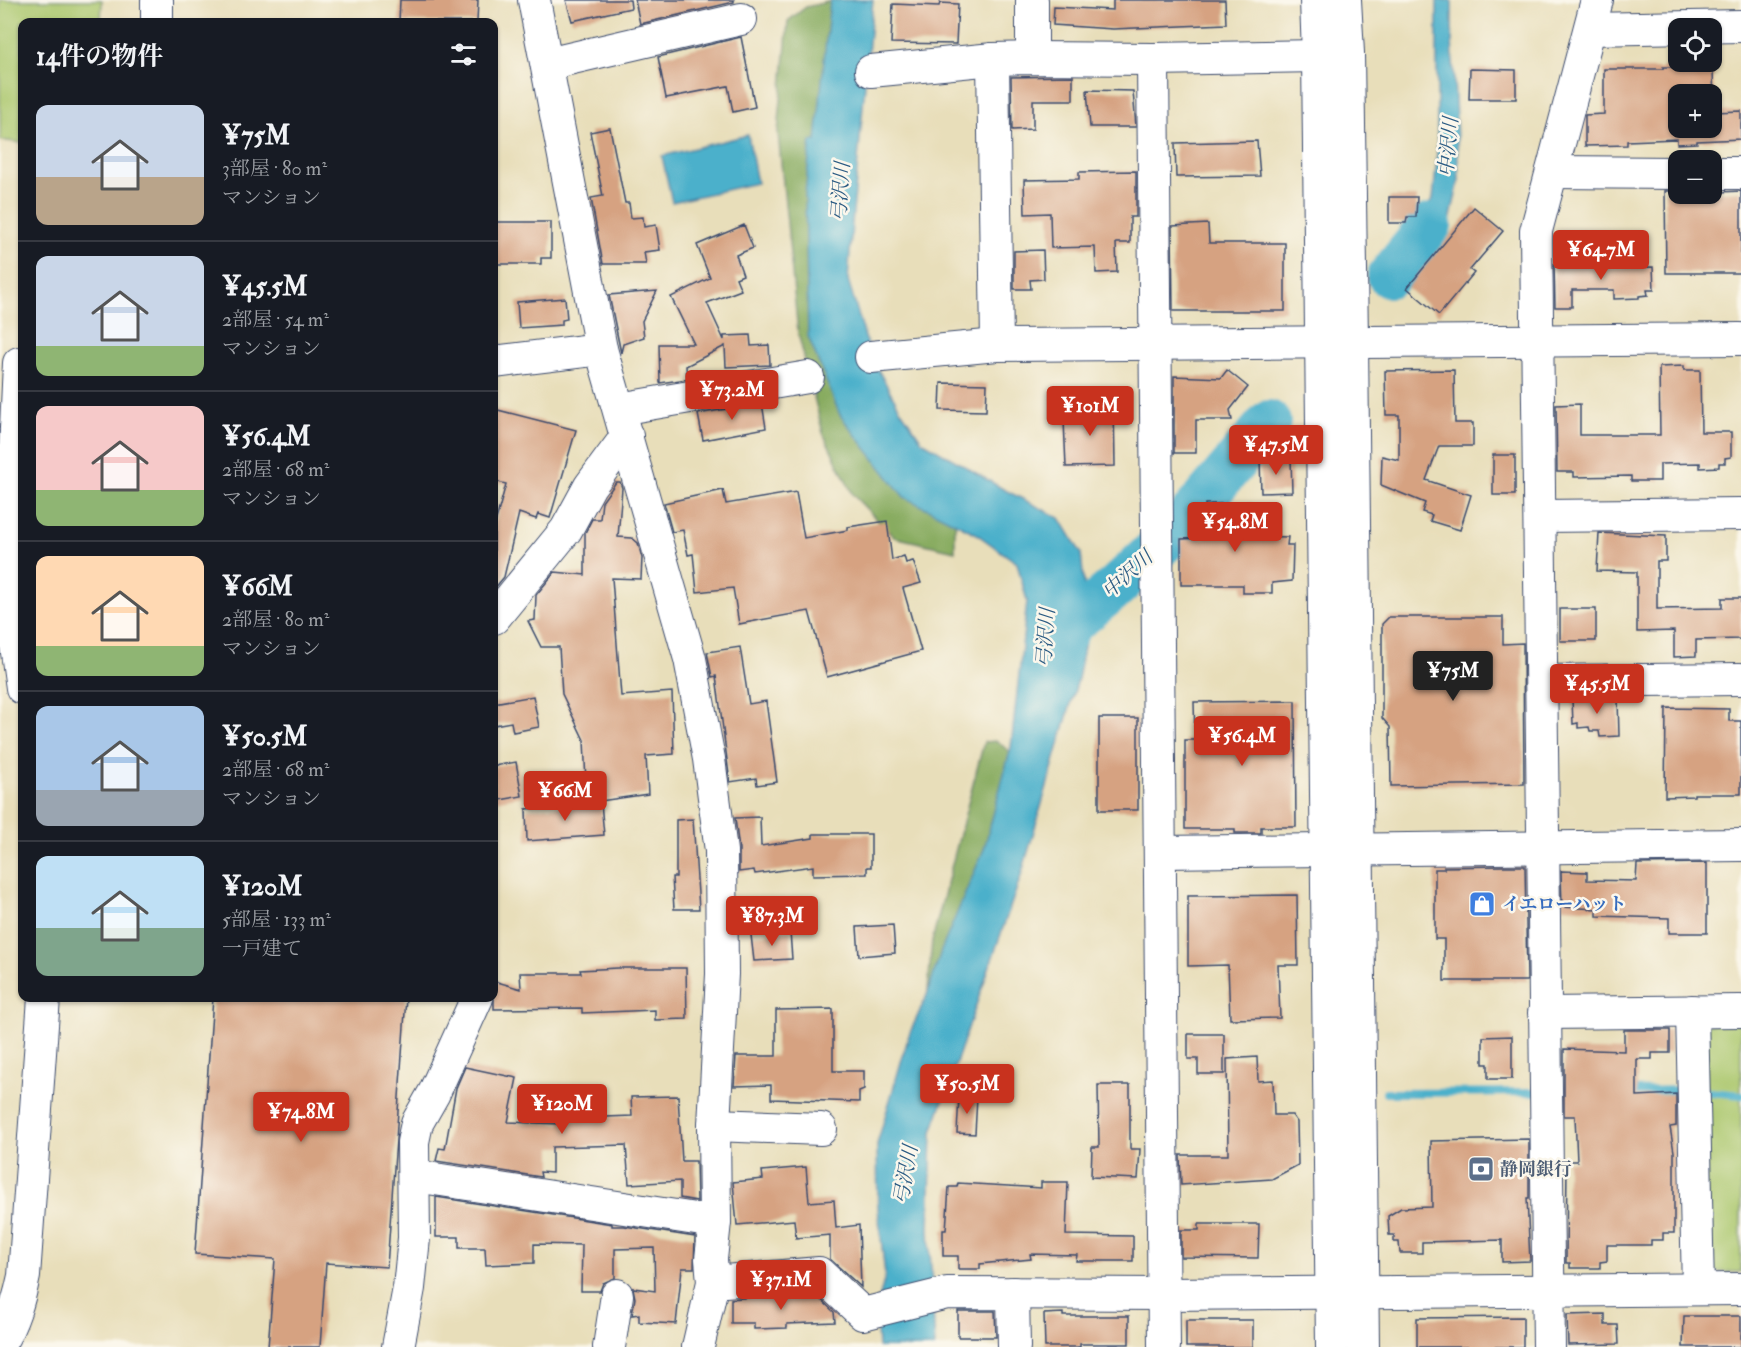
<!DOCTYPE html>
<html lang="ja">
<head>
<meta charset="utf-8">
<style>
  body { margin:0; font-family:"IM FELL Double Pica","Noto Serif JP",serif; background:#20242c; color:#f1f3f6; height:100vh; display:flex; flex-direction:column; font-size:22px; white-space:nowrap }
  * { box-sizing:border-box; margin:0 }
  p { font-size:20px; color:#9ea1a6 }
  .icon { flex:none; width:33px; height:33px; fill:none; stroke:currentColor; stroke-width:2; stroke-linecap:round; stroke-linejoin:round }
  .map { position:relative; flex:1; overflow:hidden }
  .sheet { position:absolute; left:18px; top:18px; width:480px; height:984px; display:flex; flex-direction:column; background:#171b24; border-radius:12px; box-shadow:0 2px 4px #0004 }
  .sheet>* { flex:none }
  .controls { position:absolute; left:1668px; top:18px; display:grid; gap:12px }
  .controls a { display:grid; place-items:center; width:54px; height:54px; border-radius:12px; background:#171b24; box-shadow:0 2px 4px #0004; font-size:30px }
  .price { position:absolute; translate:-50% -51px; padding:0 14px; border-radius:6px; background:#c8321e; color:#fff; font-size:20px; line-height:39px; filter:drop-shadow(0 2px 3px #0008) }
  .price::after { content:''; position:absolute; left:50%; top:36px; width:18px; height:14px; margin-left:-9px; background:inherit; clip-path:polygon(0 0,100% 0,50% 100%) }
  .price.selected { background:#222; color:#fff }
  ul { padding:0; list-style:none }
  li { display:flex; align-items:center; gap:18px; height:150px; padding:0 18px }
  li+li { border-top:2px solid #363941 }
  li span { display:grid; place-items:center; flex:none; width:168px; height:120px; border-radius:12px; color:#555 }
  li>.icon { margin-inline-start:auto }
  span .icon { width:72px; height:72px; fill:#fffc; stroke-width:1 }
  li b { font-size:26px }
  h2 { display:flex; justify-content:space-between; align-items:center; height:72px; padding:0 18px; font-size:26px }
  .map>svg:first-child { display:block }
  .green { fill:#abc76d; stroke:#637b66; stroke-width:1.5 }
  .forest { fill:#88ac60; stroke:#526e5f; stroke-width:1.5 }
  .water { fill:#4cb0cb; stroke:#347094; stroke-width:1.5 }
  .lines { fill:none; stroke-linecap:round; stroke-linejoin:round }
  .stream { stroke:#4cb0cb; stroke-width:8 }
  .river { stroke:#4cb0cb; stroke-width:44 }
  .building { fill:#d6a281; fill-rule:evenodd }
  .minor-casing { stroke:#3a496c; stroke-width:34 }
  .minor { stroke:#fff; stroke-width:32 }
  .labels { text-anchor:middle; stroke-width:5; stroke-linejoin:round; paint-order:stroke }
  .shop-label { font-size:18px; font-weight:bold; fill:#366cbe; stroke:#fbf7ec; text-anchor:start }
  .service-label { font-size:18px; font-weight:bold; fill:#4e5e75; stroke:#fbf7ec; text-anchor:start }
  .water-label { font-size:20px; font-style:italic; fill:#2c5c84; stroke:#fbf7ec }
</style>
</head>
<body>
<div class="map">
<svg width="1741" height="1347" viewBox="0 0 1741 1347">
  <rect width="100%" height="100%" fill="#fbf7ec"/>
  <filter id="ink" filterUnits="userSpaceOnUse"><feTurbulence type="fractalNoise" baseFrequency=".0167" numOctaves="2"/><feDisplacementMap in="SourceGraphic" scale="12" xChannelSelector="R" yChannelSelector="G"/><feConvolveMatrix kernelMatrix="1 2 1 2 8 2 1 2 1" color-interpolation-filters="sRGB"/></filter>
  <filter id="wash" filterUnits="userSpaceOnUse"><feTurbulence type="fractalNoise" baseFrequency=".008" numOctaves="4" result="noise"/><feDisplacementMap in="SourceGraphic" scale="24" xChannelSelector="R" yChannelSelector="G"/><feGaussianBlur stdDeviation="1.35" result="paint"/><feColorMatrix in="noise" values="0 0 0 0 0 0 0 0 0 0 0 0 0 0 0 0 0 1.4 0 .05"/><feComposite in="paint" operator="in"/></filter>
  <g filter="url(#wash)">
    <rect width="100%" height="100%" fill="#e8deba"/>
    <g class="green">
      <polygon points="0,0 102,0 101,22 22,22 22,143 0,140"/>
      <polygon points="1705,1024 1741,1024 1741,1272 1707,1272"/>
    </g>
    <g class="forest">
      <polygon points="836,0 826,314 955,519 955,551 894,537 853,495 823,433 798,333 778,133 788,21 806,7"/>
      <polygon points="997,741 1011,753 1015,796 927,1001 932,941 984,742"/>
    </g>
    <g class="water">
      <polygon points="830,0 873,0 852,223 848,280 871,357 900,409 922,441 1003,489 1060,518 1081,553 1088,625 1078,679 1021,876 932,1132 929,1229 935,1347 878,1347 876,1312 885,1276 878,1209 877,1144 909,1035 927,995 941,951 984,849 1011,747 1027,601 1017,563 975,533 904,497 840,415 808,336 805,194 811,141 816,141"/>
      <polygon points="1437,0 1452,0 1452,39 1459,180 1449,226 1401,285 1385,264 1433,199 1437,158"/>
      <polygon points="748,135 757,183 672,202 662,156"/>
    </g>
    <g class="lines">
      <g class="stream">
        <polyline points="1628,1091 1688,1090"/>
        <polyline points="1700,1091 1741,1095"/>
        <polyline points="1386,1093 1541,1092"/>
      </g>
      <g class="river">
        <polyline points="1389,276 1430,225"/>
        <polyline points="1052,658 1071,624 1116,587 1182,525 1269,422"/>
      </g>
    </g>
    <g id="blocks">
      <g class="building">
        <polygon points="400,0 478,0 477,22 399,22"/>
        <polygon points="566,0 630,0 631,8 572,21"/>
        <polygon points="635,0 734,0 734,2 640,24"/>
        <polygon points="1113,0 1225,0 1226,24 1113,29 1053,25 1054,7 1113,10"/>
        <polygon points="940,3 958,4 956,44 891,43 893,4 939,6"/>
        <polygon points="741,37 755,107 733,112 728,86 666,98 658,57"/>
        <path d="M1663,67H1713L1714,112L1741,111V139L1697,141V143L1677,144V139L1627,141V145L1585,146V115L1604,114V69H1663ZM1678,94H1712V128H1678Z"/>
        <polygon points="1470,69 1516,70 1516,99 1469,99"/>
        <polygon points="1073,76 1073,100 1033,100 1033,129 1012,130 1011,77"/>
        <polygon points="1087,90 1133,91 1136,127 1090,127"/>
        <polygon points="610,128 625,203 629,203 631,218 643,217 644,227 656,225 660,250 644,252 646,264 603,264 591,198 603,196 590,132"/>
        <polygon points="1257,141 1260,176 1176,177 1175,143"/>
        <polygon points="1136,171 1136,217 1130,217 1130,243 1116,243 1117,272 1096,273 1095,247 1051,248 1050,213 1025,214 1024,180 1079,179 1079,172"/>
        <polygon points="1665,191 1678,191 1678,194 1741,191 1741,273 1666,273"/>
        <polygon points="1389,197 1417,197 1416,217 1407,217 1406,223 1389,223"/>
        <polygon points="1474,207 1503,231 1470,270 1474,273 1439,315 1407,288"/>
        <polygon points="494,222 551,222 551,258 541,258 541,264 494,264"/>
        <polygon points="1208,224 1209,243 1285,243 1285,311 1173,311 1172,226"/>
        <polygon points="744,225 753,248 736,255 743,275 736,278 741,290 707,303 724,340 724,336 750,335 751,346 769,345 770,365 726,367 725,346 686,366 687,379 660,383 659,344 694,344 671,297 710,278 697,245"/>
        <polygon points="1043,250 1044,279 1030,280 1031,289 1014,289 1014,251"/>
        <polygon points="1607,263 1607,268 1653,267 1654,290 1647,290 1648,295 1639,296 1639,298 1614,299 1614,290 1572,290 1572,307 1555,307 1554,264"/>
        <polygon points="657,291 642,321 644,337 623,344 621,353 609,295"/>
        <polygon points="565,298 567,319 562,320 562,325 519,328 517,302"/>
        <polygon points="1684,366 1684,370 1700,370 1701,432 1731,432 1731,457 1725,458 1725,463 1719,463 1719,467 1700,468 1700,463 1660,464 1660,481 1631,481 1631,476 1574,477 1574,472 1557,472 1556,405 1580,404 1580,435 1660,435 1659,367"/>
        <polygon points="1227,370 1248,387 1230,410 1232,420 1196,420 1196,453 1174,453 1174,376 1221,378"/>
        <polygon points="1454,370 1455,423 1473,423 1473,446 1439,446 1426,480 1471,495 1460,530 1430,521 1432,515 1422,512 1425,503 1381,485 1382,456 1399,460 1399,415 1386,415 1385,371"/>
        <polygon points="941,383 987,384 986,411 940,410"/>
        <polygon points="762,403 766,428 703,440 698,414"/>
        <polygon points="1114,405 1115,466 1066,467 1064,420 1073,419 1072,406"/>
        <polygon points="494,409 576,430 550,518 538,514 536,519 519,513 504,577 494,589 494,527 506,484 494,481"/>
        <rect x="1493" y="455" width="22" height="40"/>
        <polygon points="1291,458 1292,492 1261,493 1260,459"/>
        <polygon points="616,482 620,482 622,488 618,537 632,538 638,543 642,558 641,579 612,578 621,696 672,692 674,754 646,756 648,794 587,803 584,740 562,694 559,647 541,647 528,621 535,620 536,595 555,572 585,575 585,533 592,519 600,519 602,502"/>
        <polygon points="723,490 726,504 796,492 804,538 848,530 848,527 887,521 892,560 904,556 906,563 913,561 921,583 903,588 921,651 827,677 809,611 739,624 733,588 697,592 693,554 688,555 683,530 672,532 664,503"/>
        <polygon points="1253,503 1254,536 1288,537 1287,545 1293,545 1292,581 1272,583 1272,593 1243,593 1243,585 1181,585 1181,539 1205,538 1205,504"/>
        <polygon points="1599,533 1666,536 1666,561 1657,561 1657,609 1722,608 1722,598 1741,598 1741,639 1696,640 1696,656 1674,657 1674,631 1637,632 1637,572 1597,571"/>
        <rect x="1560" y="609" width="36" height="32"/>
        <polygon points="1389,617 1503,617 1503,644 1523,643 1524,784 1391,786 1390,727 1382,718 1382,624"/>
        <polygon points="740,647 749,704 766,701 777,782 757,785 756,778 730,782 716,676 712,677 707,652"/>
        <polygon points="533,696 539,727 513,732 511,722 494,725 494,703"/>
        <polygon points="1618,698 1619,736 1600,737 1599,731 1590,731 1589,727 1578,728 1578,723 1573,724 1572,699"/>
        <polygon points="1295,701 1296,827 1261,827 1261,833 1235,833 1235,829 1185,829 1185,740 1195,740 1194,702"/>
        <polygon points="1666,708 1729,709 1729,721 1741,721 1741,794 1694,794 1694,796 1665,797"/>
        <rect x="1099" y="718" width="39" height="92"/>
        <polygon points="516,762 522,796 494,801 494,766"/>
        <polygon points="601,803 604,835 527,841 526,809"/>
        <polygon points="760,817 761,846 813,838 813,834 871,834 871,867 867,867 867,874 813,875 813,866 755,874 754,870 739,872 739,849 735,818"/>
        <polygon points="693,819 699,909 674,909 672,877 676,877 676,820"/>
        <polygon points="1707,863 1707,933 1669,933 1669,918 1597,916 1597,909 1562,907 1561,871 1587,872 1587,880 1636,881 1637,864"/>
        <polygon points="1504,866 1525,866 1527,981 1444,981 1444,939 1435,939 1435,869 1444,869 1444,867"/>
        <polygon points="1297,895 1298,965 1278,965 1280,1018 1230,1019 1228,965 1188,966 1188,896"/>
        <polygon points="893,925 895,953 859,956 857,927"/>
        <polygon points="790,932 792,959 754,961 751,935"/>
        <polygon points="618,968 686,968 687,1019 655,1020 655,1010 582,1013 582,1008 494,1009 494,981 521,989 520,973 581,973 580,970"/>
        <polygon points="213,998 406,998 387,1267 326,1263 320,1347 268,1347 275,1259 195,1254"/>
        <polygon points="833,1009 833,1071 864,1071 864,1089 859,1091 859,1102 771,1099 771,1085 734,1086 736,1056 776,1056 776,1010"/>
        <polygon points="1624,1030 1670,1030 1670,1053 1652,1053 1652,1059 1637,1059 1637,1096 1676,1094 1676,1126 1670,1127 1674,1152 1674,1233 1663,1233 1663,1240 1651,1240 1651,1245 1607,1245 1607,1261 1600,1262 1600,1268 1570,1268 1570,1263 1566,1263 1567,1161 1577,1161 1575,1116 1564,1116 1564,1049 1624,1051"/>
        <polygon points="1188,1034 1224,1034 1224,1074 1198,1074 1198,1059 1188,1059"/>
        <polygon points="1512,1036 1512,1079 1488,1079 1488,1064 1483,1064 1483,1037"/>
        <polygon points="1257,1057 1258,1081 1273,1080 1274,1115 1292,1115 1297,1122 1298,1165 1272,1179 1181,1185 1180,1155 1228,1155 1227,1059"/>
        <polygon points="465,1067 517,1078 508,1122 561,1124 561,1120 579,1119 579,1118 632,1116 631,1097 678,1096 682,1161 696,1161 697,1201 680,1198 680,1181 629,1184 626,1145 552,1147 552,1173 540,1172 541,1177 436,1161 439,1148 445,1149 456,1088"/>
        <polygon points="1098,1085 1130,1085 1130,1149 1140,1149 1138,1179 1091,1177 1092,1147 1099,1147"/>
        <polygon points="959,1096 977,1097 975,1134 957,1133"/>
        <polygon points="1529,1139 1529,1198 1527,1198 1530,1261 1502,1262 1502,1240 1422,1242 1422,1253 1400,1253 1399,1242 1394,1242 1394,1235 1389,1235 1388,1216 1401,1208 1432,1207 1431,1141"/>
        <polygon points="806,1167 809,1202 834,1200 836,1228 859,1225 861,1287 830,1259 830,1235 796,1238 794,1220 737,1225 733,1182 763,1179 762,1171"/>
        <polygon points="1041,1182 1068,1182 1066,1235 1133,1236 1133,1261 1076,1261 1077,1255 1030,1254 1031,1259 980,1264 980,1269 958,1269 958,1256 943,1256 943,1230 946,1230 949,1187 957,1187 958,1183 1041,1188"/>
        <polygon points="436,1197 612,1224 612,1226 624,1226 695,1237 694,1268 682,1268 676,1324 639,1322 639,1314 632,1315 635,1298 633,1288 655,1291 654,1248 615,1249 615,1278 603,1283 600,1291 581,1291 582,1245 534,1244 534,1263 486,1265 485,1248 459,1248 459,1237 436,1237"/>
        <polygon points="1199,1224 1259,1224 1258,1258 1181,1257 1181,1230 1199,1230"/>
        <polygon points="813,1292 834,1312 835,1322 787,1324 787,1328 754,1329 754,1323 731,1323 731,1299"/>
        <polygon points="958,1311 995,1311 996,1337 958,1337"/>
        <polygon points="1063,1313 1063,1316 1129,1316 1129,1344 1080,1344 1080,1347 1045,1347 1044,1314"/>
        <polygon points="1605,1314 1605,1325 1618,1325 1619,1344 1568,1345 1567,1315"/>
        <polygon points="1684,1316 1741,1316 1741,1347 1683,1347"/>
        <polygon points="1523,1317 1523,1347 1417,1347 1417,1318"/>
        <rect x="1186" y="1320" width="67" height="27"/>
      </g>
    </g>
  </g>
  <g filter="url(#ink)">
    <use href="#blocks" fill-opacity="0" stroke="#3a496c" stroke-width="1.5"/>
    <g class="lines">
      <defs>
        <g id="minor">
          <polyline points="534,0 601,349 690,659 709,759 721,851 722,974 714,1125 715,1222 711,1259 713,1282 698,1347"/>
          <polyline points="1032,0 1032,58"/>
          <polyline points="1316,0 1318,56 1332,1347"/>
          <polyline points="1345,0 1348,53 1352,341 1363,1347"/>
          <polyline points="157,22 157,0"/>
          <polyline points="1590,29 1741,26"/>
          <polyline points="993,59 997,345"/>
          <polyline points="1153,59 1164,1347"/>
          <polyline points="547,64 741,19"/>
          <polyline points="871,71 993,59 1032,58 1153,59 1318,56"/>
          <polyline points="1552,172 1678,173"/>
          <polyline points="1712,173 1741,173"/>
          <polyline points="871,357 997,345 1741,339"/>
          <polyline points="494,362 601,349"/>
          <polyline points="19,363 11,538 15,638 22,688"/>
          <polyline points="619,409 808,377"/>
          <polyline points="1540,516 1741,514"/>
          <polyline points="494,618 566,530 590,486 627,436"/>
          <polyline points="1542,681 1741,679"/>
          <polyline points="1161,852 1741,845"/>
          <polyline points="1692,1011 1698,1289"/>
          <polyline points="1544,1013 1741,1011"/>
          <polyline points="714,1125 821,1129"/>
          <polyline points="415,1176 715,1222"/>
          <polyline points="713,1282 819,1273 863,1314 947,1293 1164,1294 1741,1289"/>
          <polyline points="1013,1293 1014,1347"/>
          <path d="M0,1343C13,1322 19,1300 24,1276L44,998"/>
          <polyline points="398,1347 409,1288 414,1238 413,1142 417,1123 434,1093 477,998"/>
          <polyline points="609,1347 617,1295"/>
          <polyline points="1549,1347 1536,231 1597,0"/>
        </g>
      </defs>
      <use href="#minor" class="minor-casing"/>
      <use href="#minor" class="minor"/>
    </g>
  </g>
  <defs>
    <symbol id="shop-square" viewBox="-11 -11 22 22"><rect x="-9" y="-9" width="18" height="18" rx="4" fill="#3f7fe0" stroke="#fbf7ec"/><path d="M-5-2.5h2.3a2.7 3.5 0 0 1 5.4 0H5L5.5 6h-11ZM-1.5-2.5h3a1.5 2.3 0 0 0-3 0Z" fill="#fff"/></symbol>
    <symbol id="bank-square" viewBox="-11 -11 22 22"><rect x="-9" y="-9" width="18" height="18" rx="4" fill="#5c6f8a" stroke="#fbf7ec"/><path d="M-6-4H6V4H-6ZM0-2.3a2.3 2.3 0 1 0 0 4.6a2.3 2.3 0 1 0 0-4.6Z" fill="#fff"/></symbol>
  </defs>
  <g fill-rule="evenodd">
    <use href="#shop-square" x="1467" y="889" width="30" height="30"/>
    <use href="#bank-square" x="1466" y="1154" width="30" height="30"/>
  </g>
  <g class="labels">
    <g class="shop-label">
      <text x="1502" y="910">イエローハット</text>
    </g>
    <g class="service-label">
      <text x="1500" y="1175">静岡銀行</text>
    </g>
    <g class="water-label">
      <text transform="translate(1448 147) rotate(-85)" y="7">中沢川</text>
      <text transform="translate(840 192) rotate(-86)" y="7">弓沢川</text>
      <text transform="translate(1127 574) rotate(-42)" y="7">中沢川</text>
      <text transform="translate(1045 638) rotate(-86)" y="7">弓沢川</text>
      <text transform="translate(905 1175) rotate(-80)" y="7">弓沢川</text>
    </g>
  </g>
</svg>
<div class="controls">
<a><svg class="icon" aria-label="locate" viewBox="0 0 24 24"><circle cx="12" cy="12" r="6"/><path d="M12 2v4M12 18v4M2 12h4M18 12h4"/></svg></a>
<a>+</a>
<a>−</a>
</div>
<b class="price" style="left:1601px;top:281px">¥64.7M</b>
<b class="price" style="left:732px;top:421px">¥73.2M</b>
<b class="price" style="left:1090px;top:437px">¥101M</b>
<b class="price" style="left:1276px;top:476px">¥47.5M</b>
<b class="price" style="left:1235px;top:553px">¥54.8M</b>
<b class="price selected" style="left:1453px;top:702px">¥75M</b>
<b class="price" style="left:1597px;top:715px">¥45.5M</b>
<b class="price" style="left:1242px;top:767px">¥56.4M</b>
<b class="price" style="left:565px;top:822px">¥66M</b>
<b class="price" style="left:772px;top:947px">¥87.3M</b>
<b class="price" style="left:967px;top:1115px">¥50.5M</b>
<b class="price" style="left:562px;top:1135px">¥120M</b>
<b class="price" style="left:301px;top:1143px">¥74.8M</b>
<b class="price" style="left:781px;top:1311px">¥37.1M</b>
<section class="sheet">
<h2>14件の物件<svg class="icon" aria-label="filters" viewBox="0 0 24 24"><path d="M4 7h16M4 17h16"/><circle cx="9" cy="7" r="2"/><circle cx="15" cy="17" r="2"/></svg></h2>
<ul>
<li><span style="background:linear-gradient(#c9d6e8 60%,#b9a48a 0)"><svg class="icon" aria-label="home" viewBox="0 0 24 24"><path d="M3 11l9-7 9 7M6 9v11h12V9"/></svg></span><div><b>¥75M</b><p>3部屋 · 80 m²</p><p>マンション</p></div></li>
<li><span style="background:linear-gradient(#c9d6e8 75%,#8fb573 0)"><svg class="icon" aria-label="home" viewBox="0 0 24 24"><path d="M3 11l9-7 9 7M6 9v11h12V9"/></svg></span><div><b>¥45.5M</b><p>2部屋 · 54 m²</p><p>マンション</p></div></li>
<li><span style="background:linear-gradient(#f6c9c9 70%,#8fb573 0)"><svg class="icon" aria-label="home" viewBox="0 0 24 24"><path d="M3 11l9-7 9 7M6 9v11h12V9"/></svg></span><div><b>¥56.4M</b><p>2部屋 · 68 m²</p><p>マンション</p></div></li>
<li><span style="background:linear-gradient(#ffd9b3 75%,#8fb573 0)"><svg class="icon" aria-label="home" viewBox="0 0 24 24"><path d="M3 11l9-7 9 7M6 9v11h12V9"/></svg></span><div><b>¥66M</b><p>2部屋 · 80 m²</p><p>マンション</p></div></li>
<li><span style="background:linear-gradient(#a9c7e8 70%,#9aa5b1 0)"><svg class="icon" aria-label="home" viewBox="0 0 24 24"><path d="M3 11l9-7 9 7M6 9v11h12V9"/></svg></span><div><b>¥50.5M</b><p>2部屋 · 68 m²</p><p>マンション</p></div></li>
<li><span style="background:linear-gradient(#bfe0f5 60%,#7fa58c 0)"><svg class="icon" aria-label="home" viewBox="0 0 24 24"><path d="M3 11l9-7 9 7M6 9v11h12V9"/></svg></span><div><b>¥120M</b><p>5部屋 · 133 m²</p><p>一戸建て</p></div></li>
</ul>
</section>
</div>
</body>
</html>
